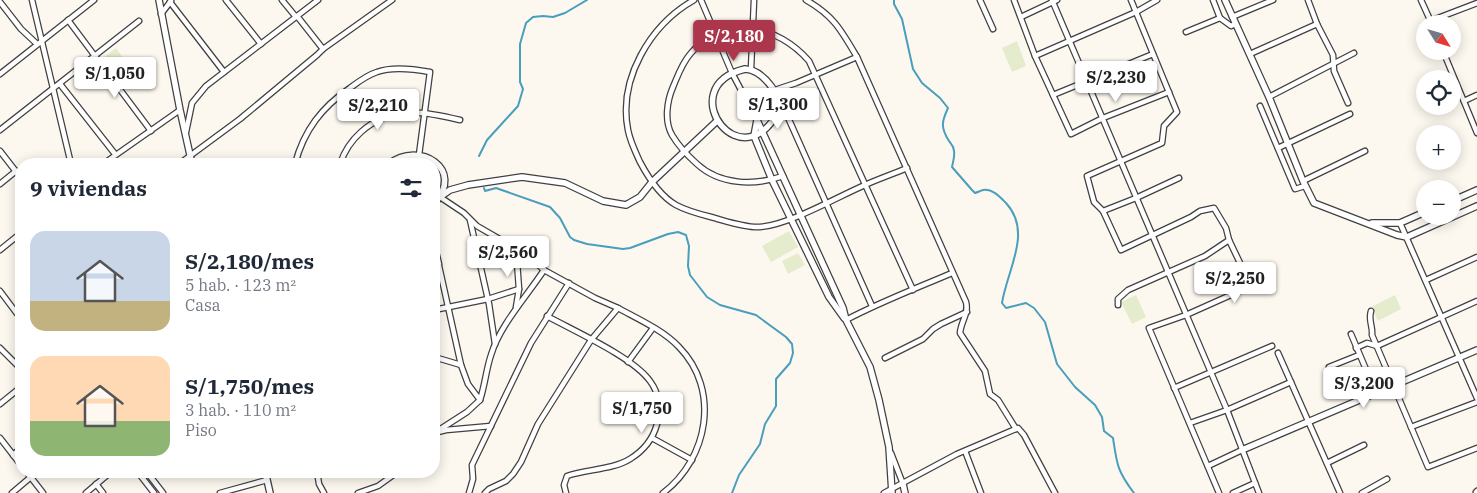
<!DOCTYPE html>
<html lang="es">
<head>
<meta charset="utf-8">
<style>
  body { margin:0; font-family:"IBM Plex Serif",serif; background:#f6f6f7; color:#1f2937; height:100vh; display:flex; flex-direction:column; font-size:19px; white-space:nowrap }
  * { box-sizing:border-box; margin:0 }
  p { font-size:16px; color:#747a83 }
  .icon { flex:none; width:28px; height:28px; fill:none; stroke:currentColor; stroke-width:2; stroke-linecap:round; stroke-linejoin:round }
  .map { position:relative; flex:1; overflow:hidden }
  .details { position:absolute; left:15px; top:158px; width:425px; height:320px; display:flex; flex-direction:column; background:#fff; border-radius:20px; box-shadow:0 2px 12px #0003 }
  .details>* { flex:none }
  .needle { width:32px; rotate:127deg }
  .tools { position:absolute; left:1416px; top:15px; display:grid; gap:10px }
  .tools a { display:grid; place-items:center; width:45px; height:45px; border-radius:50%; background:#fff; box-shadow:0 2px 12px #0003; font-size:25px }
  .price { position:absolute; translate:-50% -42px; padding:0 11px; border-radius:5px; background:#fff; color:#222; font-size:16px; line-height:32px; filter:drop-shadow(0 1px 2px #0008) }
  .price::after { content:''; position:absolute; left:50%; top:30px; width:15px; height:11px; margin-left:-8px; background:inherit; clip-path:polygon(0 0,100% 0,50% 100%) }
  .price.selected { background:#ac364b; color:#fff }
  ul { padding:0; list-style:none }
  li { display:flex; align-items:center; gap:15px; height:125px; padding:0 15px }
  li span { display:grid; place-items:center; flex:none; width:140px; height:100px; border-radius:15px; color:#555 }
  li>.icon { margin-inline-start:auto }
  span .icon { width:60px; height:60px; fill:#fffc; stroke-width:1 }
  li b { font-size:21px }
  h2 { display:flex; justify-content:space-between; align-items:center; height:60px; padding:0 15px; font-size:21px }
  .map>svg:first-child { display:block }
  .pitch { fill:#e5eccd }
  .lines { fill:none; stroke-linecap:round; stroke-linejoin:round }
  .stream { stroke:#499ebd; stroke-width:2 }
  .minor-casing { stroke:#404040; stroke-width:7 }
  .tertiary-casing { stroke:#404040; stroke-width:8 }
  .minor { stroke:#fff; stroke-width:4.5 }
  .tertiary { stroke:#fff; stroke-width:5.5 }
</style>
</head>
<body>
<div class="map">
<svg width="1477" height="493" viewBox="0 0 1477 493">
  <rect width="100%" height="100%" fill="#fdf8ef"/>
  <g class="pitch">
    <polygon points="1017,41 1026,66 1012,72 1002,48"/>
    <polygon points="116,48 131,69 118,79 102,59"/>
    <polygon points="789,231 798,247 771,262 762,246"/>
    <polygon points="798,253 805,265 788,274 782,261"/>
    <polygon points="1136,295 1146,317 1132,324 1121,302"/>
    <polygon points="1395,295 1401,309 1378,321 1371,307"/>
  </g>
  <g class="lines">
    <g class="stream">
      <path d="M894,0V4L902,19L913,69L922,83L940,98L948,108C942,121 940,127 949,141C951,144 954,146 954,151C955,156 953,162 952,167L972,190L975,193C978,192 980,191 983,190C992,188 1000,197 1006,203C1033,232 1007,270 1002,303L1006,308L1026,303L1034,308L1045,322L1057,364L1075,387L1095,405L1102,417L1104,431L1113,438C1117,464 1117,471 1134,493"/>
      <polyline points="479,156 487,140 518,106 523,89 520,82 520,44 526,23 533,17 543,16 553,17 565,13 587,0"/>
      <polyline points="484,188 485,191 496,188 550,207 560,218 570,237 574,240 587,244 623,249 630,248 668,234 678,232 686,235 689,246 688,266 690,275 707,297 720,305 756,315 786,337 792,344 793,353 790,363 776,379 776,406 765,424 760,444 739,475 732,493"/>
    </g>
    <defs>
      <g id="minor">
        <polyline points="32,0 71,164"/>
        <polyline points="226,0 261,44"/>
        <polyline points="282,0 296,17"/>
        <path d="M694,0C650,25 618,79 628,130C630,141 635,151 640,162C648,177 660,196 676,205C687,211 699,214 711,217C726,221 745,228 760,227C789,225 837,197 865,185C878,179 893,174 907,168"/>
        <polyline points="701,0 732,73 757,120"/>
        <path d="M806,0C834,16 841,30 857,57L966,302C969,314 961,321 960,333L985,371L990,394L998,400L1016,429"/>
        <polyline points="980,0 993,29"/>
        <polyline points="1014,0 1035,56 1071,134 1103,118 1169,92"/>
        <polyline points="1052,0 1227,410 1259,493"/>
        <polyline points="1131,0 1177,112 1164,126 1162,143 1087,176 1094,202 1103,211 1121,250 1191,217 1200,211 1214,208 1226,228 1229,240 1251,286 1186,315 1149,328 1219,493"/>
        <polyline points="1213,0 1220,18"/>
        <polyline points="1308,0 1317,24 1333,55 1334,71 1348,103"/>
        <polyline points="1421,0 1431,22"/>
        <polyline points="0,2 21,29 37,44"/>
        <polyline points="170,2 224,72"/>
        <polyline points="161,14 171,1"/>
        <polyline points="297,16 323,49"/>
        <polyline points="1021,17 1057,0"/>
        <polyline points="1232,17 1273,0"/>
        <polyline points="68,20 151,131"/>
        <polyline points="1430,21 1477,3"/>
        <polyline points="1186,32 1220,18 1231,26 1235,24"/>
        <polyline points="1443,51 1477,133"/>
        <polyline points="1250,54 1317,24"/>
        <polyline points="1035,56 1136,12 1157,0"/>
        <polyline points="751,69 754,0"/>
        <polyline points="0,74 94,0"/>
        <polyline points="60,84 115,154"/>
        <polyline points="775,90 796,83 857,57"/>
        <polyline points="1053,95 1153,54"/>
        <polyline points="1269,97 1354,53"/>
        <polyline points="1464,101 1477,95"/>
        <polyline points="782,104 872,306"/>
        <polyline points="1260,106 1295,189 1305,186"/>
        <polyline points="0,130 139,21"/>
        <polyline points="186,132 192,103 206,86 318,0"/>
        <polyline points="1278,148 1350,114"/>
        <polyline points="0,151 21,178"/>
        <polyline points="103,164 180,110"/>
        <polyline points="179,164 240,119 317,55 323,49 392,0"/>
        <path d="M295,164C304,130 322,107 350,88C358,82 367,75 377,72C393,66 414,69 430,72L419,155"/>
        <path d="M340,164C344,152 352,140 361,132C391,105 424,111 460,120"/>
        <path d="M783,176C754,186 720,185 697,164C688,156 678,145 672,135C664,121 667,101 673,87C678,75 682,63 691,53C725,13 778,25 809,61L913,290"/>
        <polyline points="1303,181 1365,151"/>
        <polyline points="0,184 16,171"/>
        <polyline points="440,197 464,213 477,226 527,255 544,270 595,298 618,308"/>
        <polyline points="1103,211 1136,198 1179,178"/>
        <polyline points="470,220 489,304 495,344"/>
        <polyline points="1400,223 1477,398"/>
        <polyline points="434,243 439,264"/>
        <polyline points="516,248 519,289 516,307"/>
        <polyline points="0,250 21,233"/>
        <polyline points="434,262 439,266 461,365"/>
        <polyline points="1426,280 1477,257"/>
        <polyline points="0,291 21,319"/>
        <polyline points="1118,305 1118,299 1128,290 1205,256 1229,240"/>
        <polyline points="434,310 488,299 519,289"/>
        <path d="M1371,311C1368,320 1373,326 1372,335L1428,467L1477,448"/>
        <path d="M547,316C574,331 633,357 650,381C659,393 662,410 657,424C653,439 643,451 630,459C612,470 587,469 567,476L564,485L566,493"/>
        <path d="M846,320C880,302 917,288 952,273"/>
        <polyline points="1351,334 1376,393"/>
        <polyline points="0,348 21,369"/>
        <polyline points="1356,348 1367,343 1377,346 1477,301"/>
        <polyline points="1278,353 1340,493"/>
        <path d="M434,357L461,365L468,384L480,400C485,385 486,370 491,355C500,325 527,296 544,270"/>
        <polyline points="885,358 923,339 933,329 941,324 967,312"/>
        <polyline points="628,362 653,328"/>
        <polyline points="1329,367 1359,355"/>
        <polyline points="1174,388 1272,346"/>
        <polyline points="0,404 21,387"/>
        <polyline points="1190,423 1227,410 1291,382"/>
        <polyline points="1411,427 1477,402"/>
        <polyline points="439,430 467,412 480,400"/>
        <polyline points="434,433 446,430 491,426"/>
        <polyline points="0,438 21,465"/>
        <polyline points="652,438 692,460"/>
        <polyline points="965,451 981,493"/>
        <polyline points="891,453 903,484"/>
        <polyline points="13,455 21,448"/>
        <polyline points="1327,463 1364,445"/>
        <polyline points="1208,466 1242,450"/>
        <polyline points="26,471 43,493"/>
        <polyline points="137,471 154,493"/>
        <polyline points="146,471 163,493"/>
        <polyline points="317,471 319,484 324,493"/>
        <polyline points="150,475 169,471"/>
        <polyline points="96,484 103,493"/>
        <polyline points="1476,492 1477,491"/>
        <polyline points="12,493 38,471"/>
        <polyline points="86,493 112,471"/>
        <polyline points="220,493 267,480"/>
        <polyline points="358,493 378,486 399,471"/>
        <polyline points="469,493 473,479 472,465 531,343 569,283"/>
        <path d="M485,493L489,489L506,481L513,474L521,462L538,424L591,340L618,308C638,319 663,330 679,347C721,390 708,459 663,493"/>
        <polyline points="884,493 957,454 1018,428 1024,435 1055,493"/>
        <polyline points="1233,493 1255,483"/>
        <polyline points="1362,493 1387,479"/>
      </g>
      <g id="tertiary">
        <polyline points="159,0 180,110 192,164"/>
        <polyline points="1225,0 1269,97 1303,181 1314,203 1397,235 1407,237 1477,206"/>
        <path d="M745,69C763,70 775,90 782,104C745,189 669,87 745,69Z"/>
        <polyline points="757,120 843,308 846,320 870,367 879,400 889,447 892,493"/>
        <polyline points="757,120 754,136 772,180 829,297 844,318"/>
        <path d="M389,164C419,140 466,169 434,204"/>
        <polyline points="440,197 450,190 468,185 522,177 565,183 603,201 626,205 640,197 652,182 717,121"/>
        <polyline points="1452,201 1477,190"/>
        <polyline points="1372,223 1400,223 1425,212"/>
        <polyline points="1242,450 1477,350"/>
        <polyline points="265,471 270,493"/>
        <polyline points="903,484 905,493"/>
      </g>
    </defs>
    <use href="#minor" class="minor-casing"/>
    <use href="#tertiary" class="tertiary-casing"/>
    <use href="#minor" class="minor"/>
    <use href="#tertiary" class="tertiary"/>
  </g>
</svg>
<div class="tools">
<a><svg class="needle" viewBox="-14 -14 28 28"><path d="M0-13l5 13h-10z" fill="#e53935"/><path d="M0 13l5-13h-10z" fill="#747a83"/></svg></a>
<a><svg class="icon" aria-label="locate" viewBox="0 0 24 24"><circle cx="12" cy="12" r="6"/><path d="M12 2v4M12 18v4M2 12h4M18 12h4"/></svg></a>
<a>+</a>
<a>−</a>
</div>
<b class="price selected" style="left:734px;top:62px">S/2,180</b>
<b class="price" style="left:115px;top:99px">S/1,050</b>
<b class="price" style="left:1116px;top:103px">S/2,230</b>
<b class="price" style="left:778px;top:130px">S/1,300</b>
<b class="price" style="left:378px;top:131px">S/2,210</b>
<b class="price" style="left:508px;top:278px">S/2,560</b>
<b class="price" style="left:1235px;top:304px">S/2,250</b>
<b class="price" style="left:1364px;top:409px">S/3,200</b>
<b class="price" style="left:642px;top:434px">S/1,750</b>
<section class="details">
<h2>9 viviendas<svg class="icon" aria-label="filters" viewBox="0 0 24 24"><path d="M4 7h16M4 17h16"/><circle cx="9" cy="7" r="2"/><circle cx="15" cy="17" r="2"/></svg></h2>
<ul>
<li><span style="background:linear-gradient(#c9d6e8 70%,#c2b280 0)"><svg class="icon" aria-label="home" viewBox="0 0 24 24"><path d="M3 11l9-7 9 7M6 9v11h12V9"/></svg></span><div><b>S/2,180/mes</b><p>5 hab. · 123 m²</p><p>Casa</p></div></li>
<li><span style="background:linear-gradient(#ffd9b3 65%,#8fb573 0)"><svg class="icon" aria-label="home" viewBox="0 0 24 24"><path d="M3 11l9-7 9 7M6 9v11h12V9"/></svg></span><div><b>S/1,750/mes</b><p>3 hab. · 110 m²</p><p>Piso</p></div></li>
</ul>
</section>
</div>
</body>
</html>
